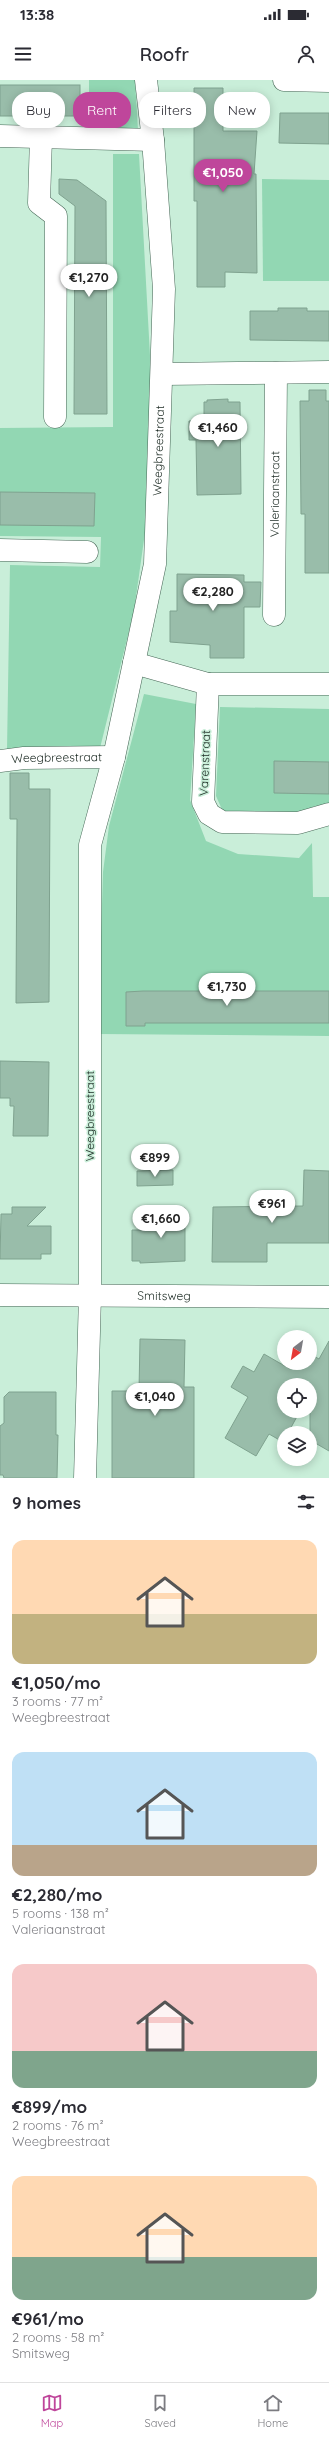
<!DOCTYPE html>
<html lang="en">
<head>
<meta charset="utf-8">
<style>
  body { margin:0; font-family:Quicksand,sans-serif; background:#f7f7f7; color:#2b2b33; height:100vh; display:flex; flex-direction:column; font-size:15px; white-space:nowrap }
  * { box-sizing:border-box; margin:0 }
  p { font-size:13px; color:#7c7c81 }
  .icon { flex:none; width:22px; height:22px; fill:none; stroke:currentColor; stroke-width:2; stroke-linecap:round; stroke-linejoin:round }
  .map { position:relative; height:1398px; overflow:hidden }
  .details { display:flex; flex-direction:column; background:#fff; flex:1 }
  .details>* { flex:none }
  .hud { position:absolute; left:12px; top:12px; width:305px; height:36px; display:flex; gap:8px }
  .needle { width:26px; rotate:211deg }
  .buttons { position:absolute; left:277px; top:1250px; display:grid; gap:8px }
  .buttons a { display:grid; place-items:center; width:40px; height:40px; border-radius:50%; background:#fff; box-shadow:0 2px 10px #0003; font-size:20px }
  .price { position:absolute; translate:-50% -34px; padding:0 9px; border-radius:14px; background:#fff; color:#222; font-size:13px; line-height:26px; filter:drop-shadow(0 1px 2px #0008) }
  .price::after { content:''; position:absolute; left:50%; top:24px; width:12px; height:9px; margin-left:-6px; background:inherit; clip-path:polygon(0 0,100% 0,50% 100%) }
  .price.selected { background:#bf469b; color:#fff }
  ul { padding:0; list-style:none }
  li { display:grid; align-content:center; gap:8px; height:212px; padding:0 12px }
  li span { display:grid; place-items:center; height:124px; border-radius:12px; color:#555 }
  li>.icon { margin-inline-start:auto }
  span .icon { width:72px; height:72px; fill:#fffc; stroke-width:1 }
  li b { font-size:17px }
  h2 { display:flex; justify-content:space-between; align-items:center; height:48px; padding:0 12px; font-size:17px }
  .chip { padding:0 14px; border-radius:16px; background:#fff; box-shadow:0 2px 10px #0003; font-size:14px; line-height:36px }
  .chip.selected { background:#bf469b; color:#fff }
  .status { display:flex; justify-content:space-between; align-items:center; height:28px; padding:0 20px; background:#fff; direction:ltr }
  .status svg { height:11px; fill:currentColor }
  header { display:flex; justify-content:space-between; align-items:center; height:52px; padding:0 12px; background:#fff; font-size:18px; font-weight:600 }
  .tabs { display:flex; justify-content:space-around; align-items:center; height:56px; border-top:1px solid #e1e1e2; background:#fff; font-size:11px; color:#7c7c81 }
  .tabs a { display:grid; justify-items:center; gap:2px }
  .tabs .selected { color:#bf469b }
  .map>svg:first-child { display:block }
  .green { fill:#92d7b3 }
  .building { fill:#99bdaa; stroke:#7fa28f }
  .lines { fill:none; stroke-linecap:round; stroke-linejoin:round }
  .minor-casing { stroke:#466756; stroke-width:23 }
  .minor { stroke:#fff; stroke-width:22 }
  .labels { text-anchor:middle; stroke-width:3; stroke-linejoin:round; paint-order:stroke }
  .street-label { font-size:12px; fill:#212f28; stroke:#c9eed9 }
</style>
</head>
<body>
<div class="status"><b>13:38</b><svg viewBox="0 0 49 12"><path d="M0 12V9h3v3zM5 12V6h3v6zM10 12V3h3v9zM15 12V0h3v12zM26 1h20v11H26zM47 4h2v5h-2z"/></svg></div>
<header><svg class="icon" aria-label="menu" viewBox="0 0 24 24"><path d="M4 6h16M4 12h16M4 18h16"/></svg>Roofr<svg class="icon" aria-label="person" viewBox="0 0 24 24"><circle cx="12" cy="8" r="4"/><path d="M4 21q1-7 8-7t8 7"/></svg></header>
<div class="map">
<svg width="329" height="1398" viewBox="0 0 329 1398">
  <rect width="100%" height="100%" fill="#c9eed9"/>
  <g class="green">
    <polygon points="89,0 135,0 138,50 89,46"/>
    <polygon points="113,74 139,74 154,349 148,431 134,531 100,668 7,670 10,485 100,487 101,457 0,456 0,348 113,347"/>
    <polygon points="262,99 329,100 329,201 263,201"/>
    <polygon points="144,614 196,624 190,720 206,761 238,774 299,778 312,763 313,817 329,817 329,956 98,954 103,792 109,746"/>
    <polygon points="220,627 329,629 329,725 314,726 304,735 224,734 216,716"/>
  </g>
  <g class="building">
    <rect x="0" y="5" width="80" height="31"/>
    <polygon points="194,8 223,8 223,51 257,51 254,94 256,94 257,193 225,192 225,207 197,207 197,121 194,121"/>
    <polygon points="280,33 329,33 329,64 279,63"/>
    <polygon points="59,99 77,100 106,121 107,334 74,334 75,126 59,114"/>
    <polygon points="278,228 307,228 307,231 329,231 329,261 250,260 250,231 278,231"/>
    <polygon points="309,310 326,310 326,321 329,321 329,493 305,493 305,434 301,434 300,321 309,321"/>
    <polygon points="228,319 228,322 240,322 241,414 197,415 196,360 189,360 189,341 204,340 204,322 207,322 207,320"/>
    <polygon points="0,412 95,413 94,446 0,445"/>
    <polygon points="177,494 244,495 244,502 261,502 260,527 244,527 244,578 210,578 210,565 170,562 170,531 177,531"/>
    <polygon points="274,681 329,682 329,714 274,713"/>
    <polygon points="10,693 29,693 29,709 50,709 49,922 16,923 17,739 10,739"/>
    <polygon points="143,911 329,911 329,943 145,943 145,946 126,946 126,912"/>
    <polygon points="0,981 49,982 48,1056 13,1056 14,1026 10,1026 10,1018 0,1018"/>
    <polygon points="173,1090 173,1105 137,1106 137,1091"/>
    <polygon points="304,1090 329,1091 329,1163 267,1163 267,1182 212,1182 213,1127 303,1126"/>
    <polygon points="12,1127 46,1127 27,1146 51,1146 51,1174 41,1174 41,1179 0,1179 1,1134 12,1134"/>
    <polygon points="163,1128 185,1128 185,1181 140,1183 140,1181 132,1181 132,1150 142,1150 142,1141 163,1141"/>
    <polygon points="140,1259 185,1260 184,1307 194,1307 194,1398 112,1398 112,1311 139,1311"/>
    <polygon points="329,1261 329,1371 310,1360 310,1305 284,1305 284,1331 300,1331 288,1353 284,1353 283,1362 269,1354 256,1376 225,1358 248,1317 231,1307 243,1286 254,1292 264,1274 290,1289 293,1283 310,1283 310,1274 319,1279"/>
    <polygon points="9,1312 56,1312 56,1355 58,1355 57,1398 4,1398 3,1395 0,1395 0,1346 4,1343 4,1317"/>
  </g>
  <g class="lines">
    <defs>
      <g id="minor">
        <polyline points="284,0 329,1"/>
        <polyline points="0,56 153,60"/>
        <polyline points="41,57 39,123 56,136 55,337"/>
        <polyline points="162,294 329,292"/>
        <polyline points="0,470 87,472"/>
        <path id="s1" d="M274,535L276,293"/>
        <polyline points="134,583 208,604 329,604"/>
        <polyline points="208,604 203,722 209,734 222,742 298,743 329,734"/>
        <path id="s2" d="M0,681L24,678L114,677"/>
        <path id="s3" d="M0,1215L329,1217"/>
        <path id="s4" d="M85,1398L90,1215V765L114,677L155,484L164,209L153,60L146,0"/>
      </g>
    </defs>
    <use href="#minor" class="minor-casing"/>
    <use href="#minor" class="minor"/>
  </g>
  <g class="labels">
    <g class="street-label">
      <text dy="4" stroke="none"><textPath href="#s4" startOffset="1035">Weegbreestraat</textPath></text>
      <text dy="4" stroke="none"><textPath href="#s1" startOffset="121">Valeriaanstraat</textPath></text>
      <text dy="4" stroke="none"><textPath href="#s2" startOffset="57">Weegbreestraat</textPath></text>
      <text transform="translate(205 683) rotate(-88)" y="4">Varenstraat</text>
      <text transform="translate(90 1036) rotate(-90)" y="4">Weegbreestraat</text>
      <text dy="4" stroke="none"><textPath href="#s3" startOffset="164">Smitsweg</textPath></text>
    </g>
  </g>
</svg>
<div class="buttons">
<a><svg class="needle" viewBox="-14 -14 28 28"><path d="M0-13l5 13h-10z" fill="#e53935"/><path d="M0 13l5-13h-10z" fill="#7c7c81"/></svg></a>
<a><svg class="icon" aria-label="locate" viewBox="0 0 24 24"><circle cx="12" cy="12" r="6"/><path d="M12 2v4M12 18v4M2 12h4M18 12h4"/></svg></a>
<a><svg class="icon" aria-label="layers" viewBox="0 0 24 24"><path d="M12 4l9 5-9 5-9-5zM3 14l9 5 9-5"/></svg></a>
</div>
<b class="price selected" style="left:223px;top:113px">€1,050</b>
<b class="price" style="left:89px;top:218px">€1,270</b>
<b class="price" style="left:218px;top:368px">€1,460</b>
<b class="price" style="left:213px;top:532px">€2,280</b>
<b class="price" style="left:227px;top:927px">€1,730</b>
<b class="price" style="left:155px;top:1098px">€899</b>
<b class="price" style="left:272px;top:1144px">€961</b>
<b class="price" style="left:161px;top:1159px">€1,660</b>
<b class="price" style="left:155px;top:1337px">€1,040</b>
<div class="hud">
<a class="chip">Buy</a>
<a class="chip selected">Rent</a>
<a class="chip">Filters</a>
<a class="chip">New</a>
</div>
</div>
<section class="details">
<h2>9 homes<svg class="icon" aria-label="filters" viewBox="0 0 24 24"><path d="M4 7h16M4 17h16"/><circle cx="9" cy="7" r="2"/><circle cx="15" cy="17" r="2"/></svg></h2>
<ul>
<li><span style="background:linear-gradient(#ffd9b3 60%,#c2b280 0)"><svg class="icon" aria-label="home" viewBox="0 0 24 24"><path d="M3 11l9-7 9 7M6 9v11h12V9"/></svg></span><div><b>€1,050/mo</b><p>3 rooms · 77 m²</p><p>Weegbreestraat</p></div></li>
<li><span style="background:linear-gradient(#bfe0f5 75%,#b9a48a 0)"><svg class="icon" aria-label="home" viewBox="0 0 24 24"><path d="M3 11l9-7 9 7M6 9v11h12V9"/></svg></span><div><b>€2,280/mo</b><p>5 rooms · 138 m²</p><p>Valeriaanstraat</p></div></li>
<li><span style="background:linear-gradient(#f6c9c9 70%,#7fa58c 0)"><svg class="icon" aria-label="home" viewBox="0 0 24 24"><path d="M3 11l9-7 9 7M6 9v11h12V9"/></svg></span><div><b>€899/mo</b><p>2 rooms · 76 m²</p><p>Weegbreestraat</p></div></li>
<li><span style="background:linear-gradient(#ffd9b3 65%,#7fa58c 0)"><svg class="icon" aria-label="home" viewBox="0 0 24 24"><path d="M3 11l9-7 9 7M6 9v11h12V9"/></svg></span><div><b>€961/mo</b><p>2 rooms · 58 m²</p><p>Smitsweg</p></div></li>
</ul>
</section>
<nav class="tabs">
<a class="selected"><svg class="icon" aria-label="map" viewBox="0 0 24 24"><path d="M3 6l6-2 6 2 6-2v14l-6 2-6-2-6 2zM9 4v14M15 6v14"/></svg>Map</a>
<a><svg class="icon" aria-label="saved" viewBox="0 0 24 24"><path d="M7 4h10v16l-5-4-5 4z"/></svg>Saved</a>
<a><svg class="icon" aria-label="home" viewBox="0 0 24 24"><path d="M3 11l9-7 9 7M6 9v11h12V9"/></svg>Home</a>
</nav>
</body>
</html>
